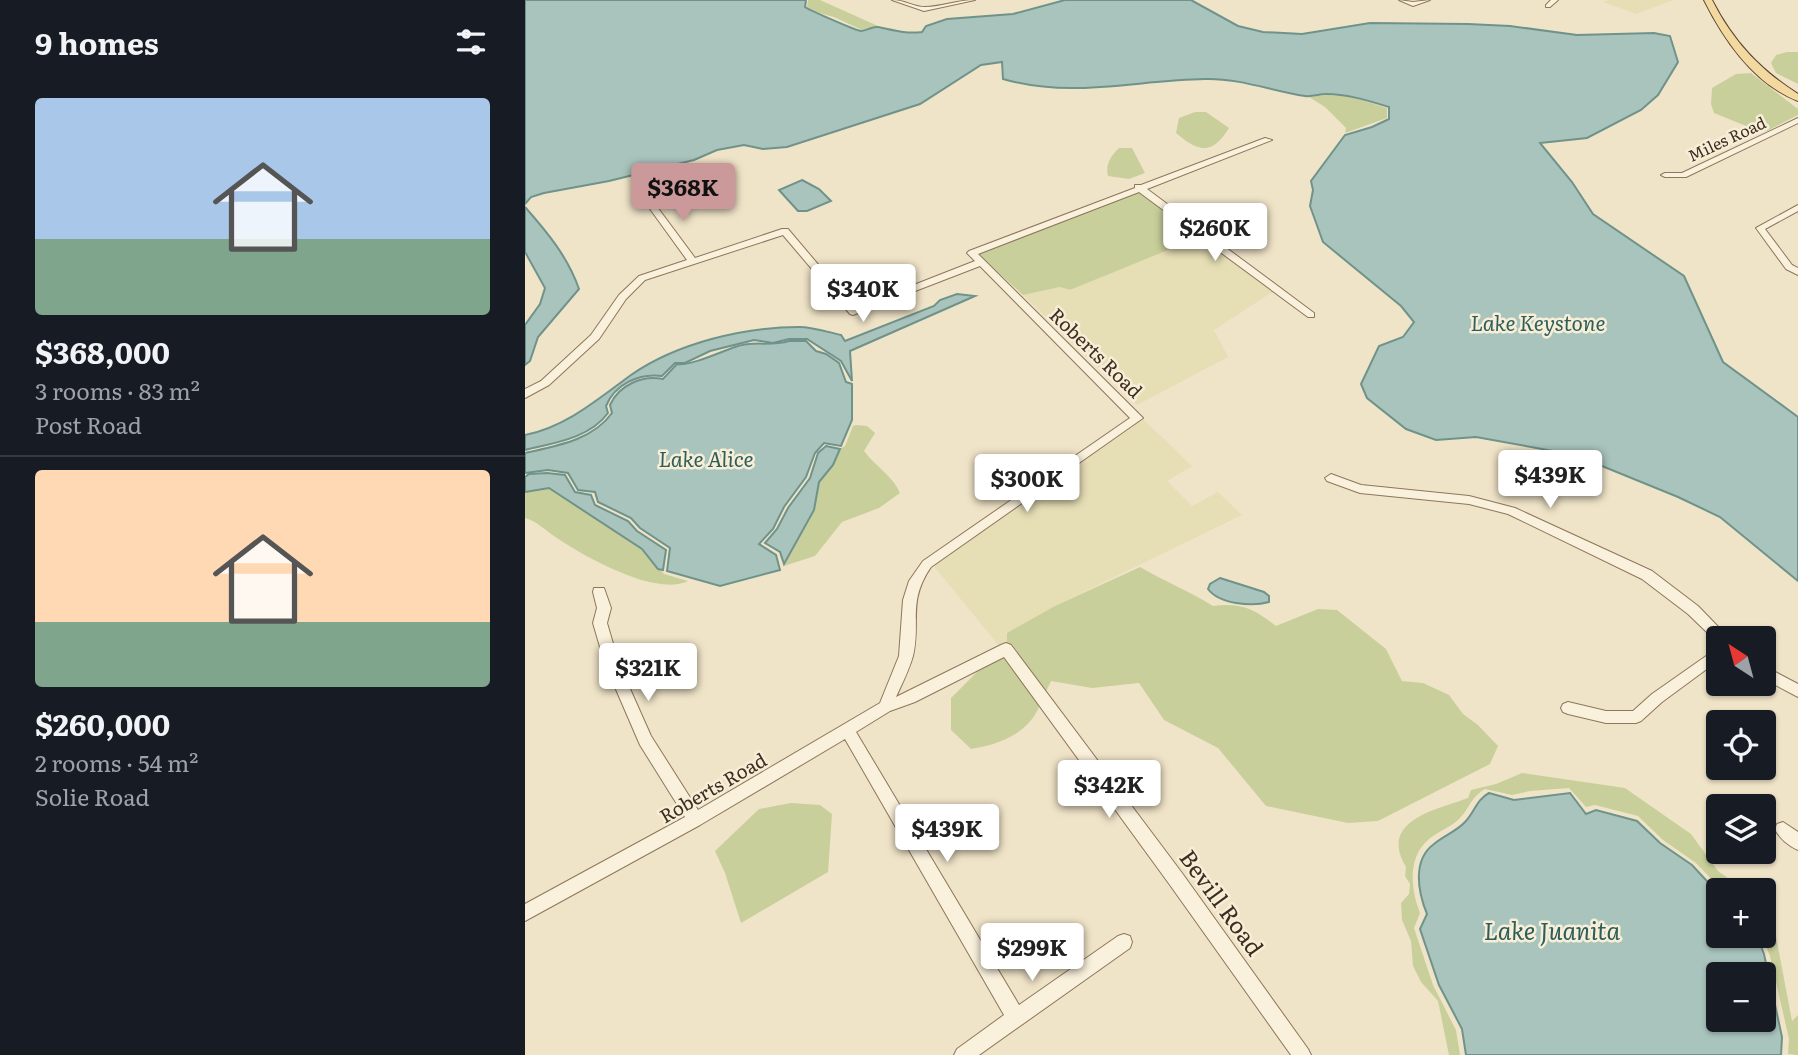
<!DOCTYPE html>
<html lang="en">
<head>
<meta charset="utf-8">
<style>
  body { margin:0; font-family:Literata,serif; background:#242831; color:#f1f3f6; height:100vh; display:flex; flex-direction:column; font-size:26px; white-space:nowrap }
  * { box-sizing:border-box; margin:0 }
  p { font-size:23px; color:#9ea1a6 }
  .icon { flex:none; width:38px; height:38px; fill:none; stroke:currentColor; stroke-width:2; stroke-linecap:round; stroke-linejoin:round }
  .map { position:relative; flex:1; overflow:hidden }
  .details { display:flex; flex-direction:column; background:#171b24; width:525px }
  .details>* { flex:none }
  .needle { width:46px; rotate:324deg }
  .fabs { position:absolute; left:1181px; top:626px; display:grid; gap:14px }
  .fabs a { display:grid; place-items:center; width:70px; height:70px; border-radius:7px; background:#171b24; box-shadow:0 2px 5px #0004; font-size:35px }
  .price { position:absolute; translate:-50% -60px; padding:0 16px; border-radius:7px; background:#fff; color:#222; font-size:23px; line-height:46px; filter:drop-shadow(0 2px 4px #0008) }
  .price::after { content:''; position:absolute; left:50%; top:42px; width:21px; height:16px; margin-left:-10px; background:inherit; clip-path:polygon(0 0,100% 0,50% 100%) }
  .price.selected { background:#cc999b; color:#111 }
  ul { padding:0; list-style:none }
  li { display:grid; align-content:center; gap:14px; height:371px; padding:0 35px }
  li+li { border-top:2px solid #363941 }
  li span { display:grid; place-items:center; height:217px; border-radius:7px; color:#555 }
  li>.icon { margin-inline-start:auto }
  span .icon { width:126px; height:126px; fill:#fffc; stroke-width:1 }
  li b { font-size:30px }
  h2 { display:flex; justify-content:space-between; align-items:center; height:84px; padding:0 35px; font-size:30px }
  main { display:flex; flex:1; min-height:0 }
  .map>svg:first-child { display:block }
  .farmland { fill:#e6deb5 }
  .green { fill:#c9cf9b }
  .water { fill:#a9c4bc; stroke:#6f938a; stroke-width:2; fill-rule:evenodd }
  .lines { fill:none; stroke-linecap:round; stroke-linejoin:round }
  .minor-casing { stroke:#8d765c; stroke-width:2 }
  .major-casing { stroke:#5b4430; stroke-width:2 }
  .minor { fill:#faf1dc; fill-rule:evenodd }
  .major { fill:#f3d9a0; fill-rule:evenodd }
  .labels { text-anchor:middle; stroke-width:5; stroke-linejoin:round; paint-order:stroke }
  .far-street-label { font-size:16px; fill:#3d2e20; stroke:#f7eed8 }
  .street-label { font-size:19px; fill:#3d2e20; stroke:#f7eed8 }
  .water-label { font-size:21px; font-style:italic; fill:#2f5d5a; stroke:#f7eed8 }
  .near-street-label { font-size:23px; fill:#3d2e20; stroke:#f7eed8 }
  .near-water-label { font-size:24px; font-style:italic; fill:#2f5d5a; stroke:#f7eed8 }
</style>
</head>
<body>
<main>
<section class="details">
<h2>9 homes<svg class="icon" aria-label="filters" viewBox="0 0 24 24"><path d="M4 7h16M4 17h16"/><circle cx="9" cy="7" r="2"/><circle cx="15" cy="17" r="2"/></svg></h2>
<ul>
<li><span style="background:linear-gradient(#a9c7e8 65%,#7fa58c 0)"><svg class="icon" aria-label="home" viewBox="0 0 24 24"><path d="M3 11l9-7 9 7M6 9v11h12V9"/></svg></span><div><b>$368,000</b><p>3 rooms · 83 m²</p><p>Post Road</p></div></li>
<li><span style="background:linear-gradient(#ffd9b3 70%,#7fa58c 0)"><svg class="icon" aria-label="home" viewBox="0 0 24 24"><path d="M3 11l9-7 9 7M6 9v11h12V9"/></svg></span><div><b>$260,000</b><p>2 rooms · 54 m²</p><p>Solie Road</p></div></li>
</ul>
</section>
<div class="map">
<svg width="1273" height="1055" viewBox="0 0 1273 1055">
  <rect width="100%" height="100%" fill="#f0e4c8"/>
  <g class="farmland">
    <polygon points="1084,0 1148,0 1111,14 1078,2"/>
    <polygon points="675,237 749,291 689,330 703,357 612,405 498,295 535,287 545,290"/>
    <polygon points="616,417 667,466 642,481 667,506 693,492 717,515 530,606 482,644 475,647 408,565 608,427"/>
  </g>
  <g class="green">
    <polygon points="283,0 295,0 353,26 337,30 309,17 287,11 282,7"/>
    <polygon points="1262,52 1273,52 1273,84 1251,73 1246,63 1251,55"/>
    <polygon points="1226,73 1273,109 1273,115 1242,131 1226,128 1189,113 1186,104 1187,88 1211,74"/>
    <polygon points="802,95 827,97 862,108 862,118 820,133 821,128 800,107 784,97"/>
    <path d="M670,112H681L704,128C687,156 673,152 651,133L654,118Z"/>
    <path d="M594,148H607L620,173L604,179L583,176C580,164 586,156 594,148Z"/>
    <polygon points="613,190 675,237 545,290 535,287 498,295 453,254"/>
    <path d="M331,425L342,426L350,433L339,451C351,467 368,476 375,493L354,508L317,522L290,556L259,566L289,510L294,482L308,465L315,449L320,446L328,426Z"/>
    <path d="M24,488L117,549L139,574L163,581C131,597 60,557 32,538C22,532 12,521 0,518V492Z"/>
    <path d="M615,567C639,581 664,591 688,606C717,602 729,609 751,626L793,609L812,610L861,649L877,681L898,683L924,695L938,714L953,725L973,746L965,764L853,821L823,823L741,806L693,748L639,720L614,683L567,688L526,681L520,694L482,644V633L530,606Z"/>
    <path d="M479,656L515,705C503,734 475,744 446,749L426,730V698L456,668Z"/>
    <path d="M997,773L1100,788L1166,834L1193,871L1221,891H1198L1171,863L1138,840L1113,816L1070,805L1061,807L1044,788L1005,791L987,795L960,789C947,796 945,807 935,818C927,827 913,831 903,840C882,858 886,890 895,913L889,928L908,985L931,1030L935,1055H924L913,1001L896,982L888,966L886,941L877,920L876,903L884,894L885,884L880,876L881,867C853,820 911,810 943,798L946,790L971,784Z"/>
    <polygon points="266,803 295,805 307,814 303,872 216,923 200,873 190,851 234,809"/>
    <polygon points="1239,906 1247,915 1267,1021 1273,1015 1273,1055 1263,1054 1264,1039 1245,956 1237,936"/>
  </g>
  <g class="water">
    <path d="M0,0H281L280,7C284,10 332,31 336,31C342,31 347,26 353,27C368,30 380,34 397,32L401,26L422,19L488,14L540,0H666L713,26L738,32L777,34L845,23L943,24L985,26L1052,35L1129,33L1145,36L1153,62L1133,95L1116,110L1062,138L1015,143L1047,182L1068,214L1159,276L1198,362L1273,417V581L1195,517L1153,497L1050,455L951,437L911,440L881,429L842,398L836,384L854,346L878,337L889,322L876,306L798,242L785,206L788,190L786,181L820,135L847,127L864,119V107C844,101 823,94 801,94C795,94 787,97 780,96C747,91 714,78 680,79C610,80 547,99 478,79L477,62L456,65L395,104L262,147L238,149L219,145L192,150L169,160L84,181L19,193L6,197L0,204Z"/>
    <polygon points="277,180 294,189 306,201 282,211 273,211 254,190"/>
    <path d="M0,207C22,232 43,257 54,289L13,337L5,361L0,365V325L15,304L20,288L0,252Z"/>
    <path d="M432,294L450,296L325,351L327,381L316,361L282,339H264L248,343L229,340L185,351L160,363H150L137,376C114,373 90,384 81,406L83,413C65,438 29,443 0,450V435C41,427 73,399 106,375C152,343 219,327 274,327C288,327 303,332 316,335L320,341L409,306L415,300Z"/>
    <path d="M264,341H281L291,351L301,354L314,363L321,382L327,384V420L316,446L299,443L290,453L281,477L259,507L248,529L234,544L251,555L255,570L195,586L142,571L145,548L115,528L106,518L73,502L70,492L53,490L43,473L23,470L0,473V453C31,446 68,440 87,413L85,405C94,385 117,375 138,379L152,364C166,366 195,352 210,347C230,340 243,347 264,341Z"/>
    <polygon points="301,446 315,449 308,465 294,482 289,510 259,564 255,552 240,543 252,529 263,508 285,478 293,453"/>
    <polygon points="22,473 40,475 50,492 66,495 70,505 103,521 112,531 141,550 138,570 133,569 117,549 24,488 0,492 0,477 4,474"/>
    <path d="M695,578L739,592L744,596V602C727,607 694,604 683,589L685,584Z"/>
    <path d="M964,793L989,800L1045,793L1061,814L1071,810L1112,821L1135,843L1167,865L1193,893L1194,936H1232L1239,954L1257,1037L1256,1055H941L937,1029L914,985L895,929L902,914C893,892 887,860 909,844C918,836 932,831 940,822C950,812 951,800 964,793ZM1194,975H1239V1020H1194Z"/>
  </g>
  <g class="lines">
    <defs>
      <g id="minor">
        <path d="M367,0C379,0 389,7 400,7C416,7 433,0 450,0L399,11Z"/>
        <polygon points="874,0 888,2 905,0 888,6"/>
        <polygon points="1026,0 1033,0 1025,7 1021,7 1021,5"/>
        <polygon points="1273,118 1273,123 1161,177 1140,177 1136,175 1140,173 1157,173"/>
        <path d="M740,138L747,140L622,189L789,313V317H783L614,192L453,254L618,418L406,567C382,602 396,621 388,656C384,670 377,684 371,697L476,645L481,643L486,645L657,873L783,1049L786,1055H766L645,885L479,657L390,702L365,711L331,732L494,1005L593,936L599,934L605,936L607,942L605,948L454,1055H429L432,1049L479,1015L320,739L175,825L0,921V904L160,817L115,745L80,664L68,623L72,608L68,592L69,588H79L86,608L82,623L94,664L126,736L173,810L355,703L374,656L378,600L384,581L398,561L605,418L455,266L328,315L325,314L258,235L120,280L101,299L74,339L24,385L0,398V389L16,381L66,335L94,295L114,276L162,260L120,202L121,200H127L170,258L257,229H263L330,308L450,261L442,253L444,251L610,188V185H616Z"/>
        <polygon points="1273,205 1273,211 1240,229 1267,265 1273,268 1273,275 1261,269 1231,228"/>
        <polygon points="806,474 836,485 944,496 990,508 1127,571 1173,606 1205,639 1194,639 1193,643 1163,614 1117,579 983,514 944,504 835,493 802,481 800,478"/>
        <polygon points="1194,647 1194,660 1137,702 1116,721 1111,723 1081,723 1043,714 1038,712 1036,708 1038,704 1043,702 1081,711 1108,711 1127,694"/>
        <polygon points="1239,666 1273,684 1273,697 1239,679"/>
        <path d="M1258,822L1273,832V850C1264,846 1254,838 1250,829L1252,824Z"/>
      </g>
      <path id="major" d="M1179,0H1187C1208,41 1234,69 1273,94V101C1229,84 1199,40 1179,0Z"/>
    </defs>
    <use href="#minor" class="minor-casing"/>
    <use href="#major" class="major-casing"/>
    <use href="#minor" class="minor"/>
    <use href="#major" class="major"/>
  </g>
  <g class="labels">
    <g class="far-street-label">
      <text transform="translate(1202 139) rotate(-25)" y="6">Miles Road</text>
    </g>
    <g class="street-label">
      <text transform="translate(571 353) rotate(44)" y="7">Roberts Road</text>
      <text transform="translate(188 788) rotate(-30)" y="7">Roberts Road</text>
    </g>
    <g class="water-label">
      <text x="1013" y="331">Lake Keystone</text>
      <text x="181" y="467">Lake Alice</text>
    </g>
    <g class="near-street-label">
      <text transform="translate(696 903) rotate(54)" y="8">Bevill Road</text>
    </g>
    <g class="near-water-label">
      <text x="1027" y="940">Lake Juanita</text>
    </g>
  </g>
</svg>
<div class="fabs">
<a><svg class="needle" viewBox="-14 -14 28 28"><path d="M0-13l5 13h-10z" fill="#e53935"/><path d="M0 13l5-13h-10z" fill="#9ea1a6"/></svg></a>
<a><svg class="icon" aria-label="locate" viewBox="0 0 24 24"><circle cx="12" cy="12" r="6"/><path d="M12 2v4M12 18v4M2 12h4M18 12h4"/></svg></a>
<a><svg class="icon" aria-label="layers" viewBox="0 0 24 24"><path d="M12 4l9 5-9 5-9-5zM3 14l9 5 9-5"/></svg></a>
<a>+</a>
<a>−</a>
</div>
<b class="price selected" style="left:158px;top:223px">$368K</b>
<b class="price" style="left:690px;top:263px">$260K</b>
<b class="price" style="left:338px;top:324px">$340K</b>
<b class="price" style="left:1025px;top:510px">$439K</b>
<b class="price" style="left:502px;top:514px">$300K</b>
<b class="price" style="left:123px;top:703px">$321K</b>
<b class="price" style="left:584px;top:820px">$342K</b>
<b class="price" style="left:422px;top:864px">$439K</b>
<b class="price" style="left:507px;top:983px">$299K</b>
</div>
</main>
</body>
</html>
